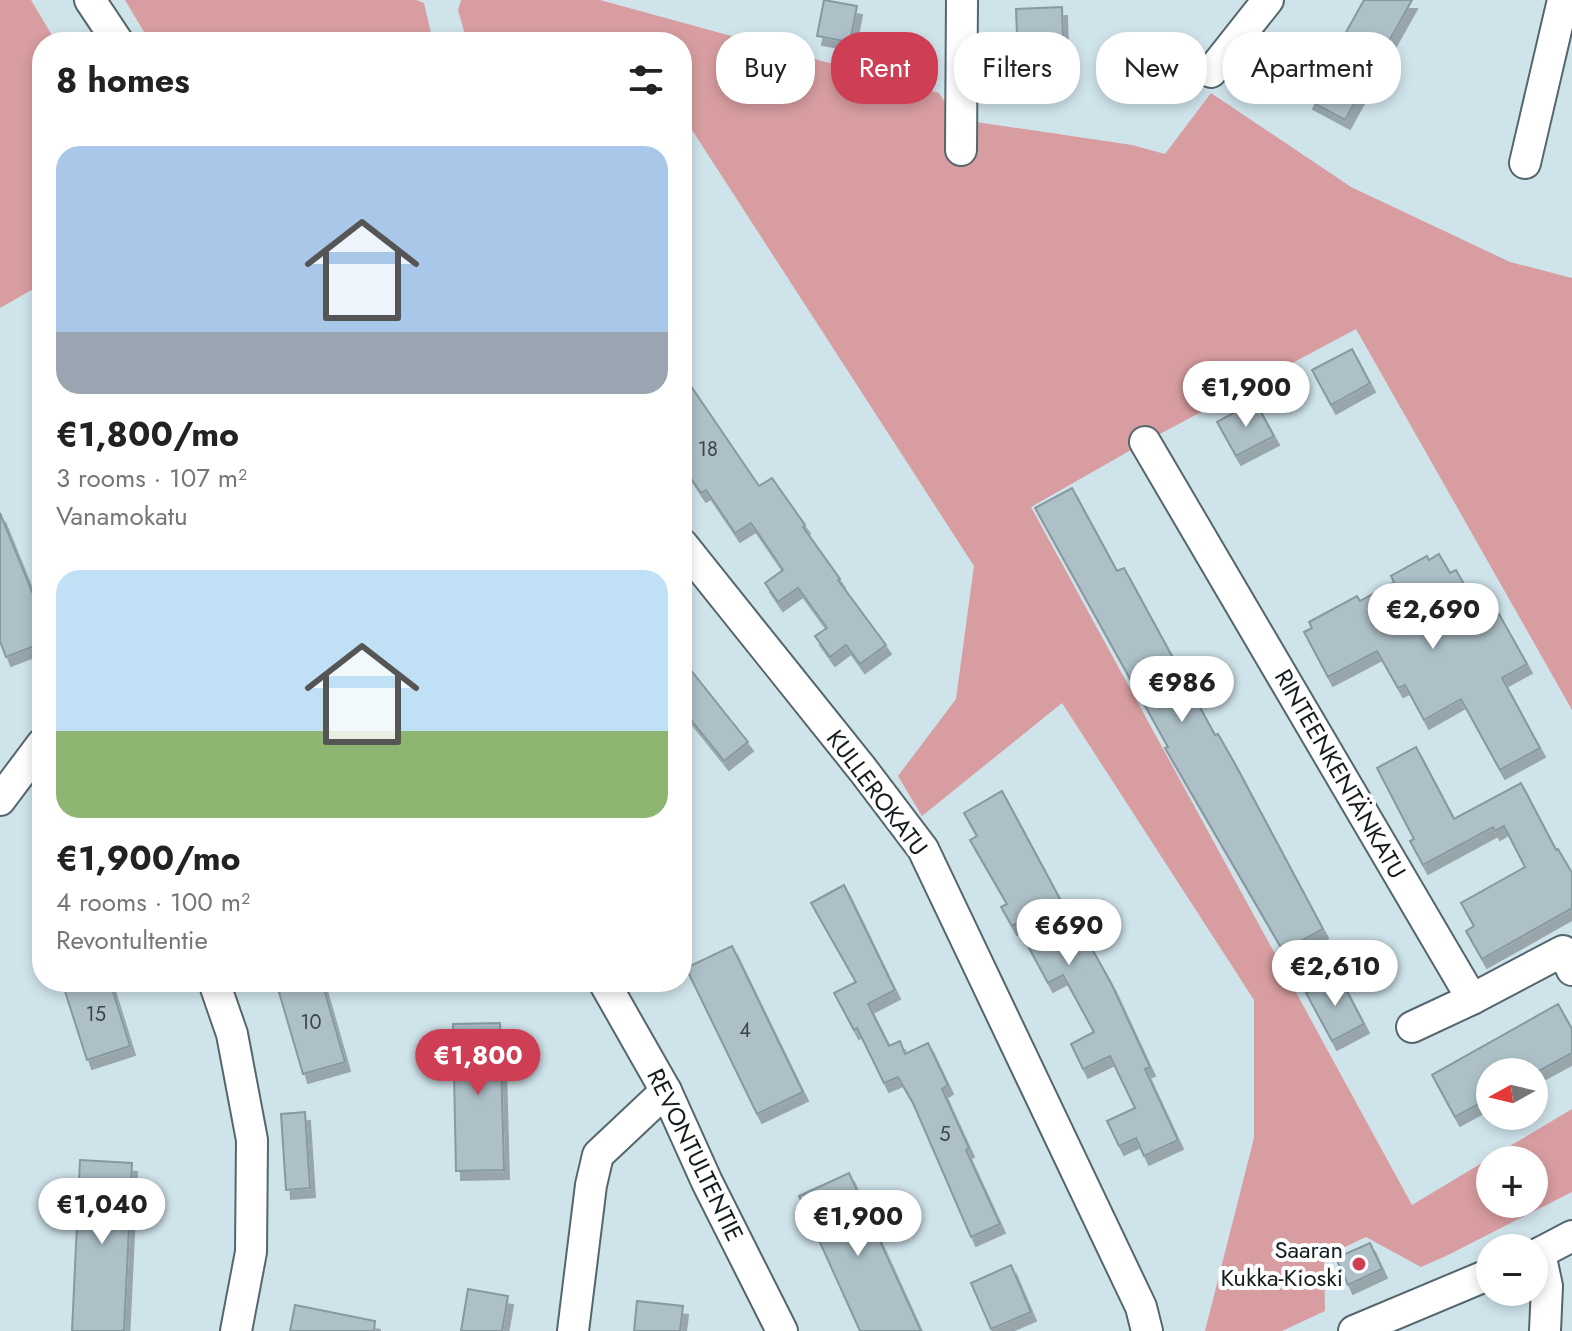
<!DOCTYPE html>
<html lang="en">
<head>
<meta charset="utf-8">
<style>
  body { margin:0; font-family:Jost,sans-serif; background:#f2f2f2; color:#222; height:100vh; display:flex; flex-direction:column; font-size:30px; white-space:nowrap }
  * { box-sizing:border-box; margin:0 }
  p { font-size:26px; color:#767676 }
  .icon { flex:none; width:44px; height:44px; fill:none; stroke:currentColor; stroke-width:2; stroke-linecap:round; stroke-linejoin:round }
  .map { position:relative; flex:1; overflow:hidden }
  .drawer { position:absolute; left:32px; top:32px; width:660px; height:960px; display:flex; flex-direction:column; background:#fff; border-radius:32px; box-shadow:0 4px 12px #0003 }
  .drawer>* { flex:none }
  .top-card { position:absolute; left:716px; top:32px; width:736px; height:72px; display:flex; gap:16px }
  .needle { width:52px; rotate:262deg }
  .tools { position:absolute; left:1476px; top:1058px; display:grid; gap:16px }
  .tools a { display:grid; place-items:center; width:72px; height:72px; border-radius:50%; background:#fff; box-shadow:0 4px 12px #0003; font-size:40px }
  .price { position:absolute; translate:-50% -68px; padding:0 18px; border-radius:28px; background:#fff; color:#222; font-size:26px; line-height:52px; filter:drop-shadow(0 2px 4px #0008) }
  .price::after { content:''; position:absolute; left:50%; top:48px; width:24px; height:18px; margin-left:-12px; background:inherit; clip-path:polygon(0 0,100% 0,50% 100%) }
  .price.selected { background:#ce3e54; color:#fff }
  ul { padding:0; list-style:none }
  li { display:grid; align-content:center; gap:16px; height:424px; padding:0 24px }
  li span { display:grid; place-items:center; height:248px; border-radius:24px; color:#555 }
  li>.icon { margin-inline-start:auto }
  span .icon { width:144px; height:144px; fill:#fffc; stroke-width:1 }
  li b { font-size:34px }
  h2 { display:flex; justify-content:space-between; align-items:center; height:96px; padding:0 24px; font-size:34px }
  .pill { padding:0 28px; border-radius:32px; background:#fff; box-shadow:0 4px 12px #0003; font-size:28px; line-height:72px }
  .pill.selected { background:#ce3e54; color:#fff }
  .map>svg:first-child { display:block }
  .forest { fill:#d79da0; fill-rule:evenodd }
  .building { fill:#adc0c8; stroke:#8699a0; stroke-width:2; filter:url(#shadow) }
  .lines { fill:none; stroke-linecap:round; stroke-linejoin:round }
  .minor-casing { stroke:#55666d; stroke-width:34 }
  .minor { stroke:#fff; stroke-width:30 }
  .poi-dot { fill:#ce3e54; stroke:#fff; stroke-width:3 }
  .labels { text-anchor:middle; stroke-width:8; stroke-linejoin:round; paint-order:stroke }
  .number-label { font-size:20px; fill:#3b4549 }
  .street-label { font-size:24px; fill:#151c1f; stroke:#fff }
  .poi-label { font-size:24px; fill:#151c1f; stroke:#fff; text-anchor:end }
</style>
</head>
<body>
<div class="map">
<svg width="1572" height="1331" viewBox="0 0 1572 1331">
  <defs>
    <filter id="shadow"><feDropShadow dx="5" dy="9" stdDeviation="0" flood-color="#0004"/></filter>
  </defs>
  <rect width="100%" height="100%" fill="#cfe3eb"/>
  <g class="forest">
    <polygon points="0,0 31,0 56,42 42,42 42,284 0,308"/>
    <polygon points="125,0 416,0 424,3 433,42 150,42"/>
    <path d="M461,0H600L939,93L956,119L1132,145L1165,154L1211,93L1351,187L1510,262L1572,278V710L1356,329L1145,442L1031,507L1412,1205L1572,1109V1192L1448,1255L1421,1267L1366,1237L1324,1257L1325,1311L1282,1331H1205L1254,1138V1000L1062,703L922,816L898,776L956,699L974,566L692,130L682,137V42H467L458,10ZM1490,1160H1534V1204H1490Z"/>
  </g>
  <g class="building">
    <polygon points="824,0 857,6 850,42 817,36"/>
    <polygon points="1364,0 1412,0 1345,120 1308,100"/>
    <polygon points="1062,7 1063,38 1035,39 1035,35 1017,35 1016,9"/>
    <polygon points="1352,349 1370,383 1331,405 1312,370"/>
    <polygon points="682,373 759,486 772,478 805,525 803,527 840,579 838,580 886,645 860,664 846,645 830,657 815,636 827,628 798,588 778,602 765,583 783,570 751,523 735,533 706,490 701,493 682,465"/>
    <polygon points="1255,401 1274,436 1236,456 1217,422"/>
    <polygon points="1072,488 1117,571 1124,568 1215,735 1218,734 1235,764 1323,929 1283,951 1165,748 1168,747 1035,508"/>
    <polygon points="0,513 42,616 42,643 6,657 0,641"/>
    <polygon points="1439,554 1450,573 1456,570 1485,621 1499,614 1527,664 1502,678 1540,748 1500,770 1461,699 1424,720 1405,685 1398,688 1377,651 1328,677 1304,632 1312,628 1309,622 1357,596 1360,601 1394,582 1391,576 1427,556 1429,560"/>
    <polygon points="682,659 748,742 724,761 682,709"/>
    <polygon points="1416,747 1454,819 1521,783 1556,850 1558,849 1572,873 1572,908 1482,959 1466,931 1474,926 1461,903 1525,867 1504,826 1495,831 1493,827 1423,865 1410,841 1414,839 1377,768"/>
    <polygon points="1002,791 1083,942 1087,940 1111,983 1150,1067 1145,1069 1178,1140 1144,1156 1136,1138 1119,1146 1107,1121 1135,1108 1110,1056 1083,1069 1071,1044 1094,1032 1063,975 1048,983 1016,924 1012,926 1001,907 1007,904 970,840 977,836 964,813"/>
    <polygon points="844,885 895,990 868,1004 889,1046 900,1041 905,1054 928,1043 948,1085 942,1089 969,1148 966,1150 1000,1224 971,1237 913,1103 898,1077 884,1083 857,1028 854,1030 834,993 856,982 811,903"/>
    <polygon points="732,946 803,1092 757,1114 686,968"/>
    <polygon points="1339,976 1364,1024 1332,1041 1306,993"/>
    <polygon points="62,982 110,982 130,1046 87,1060"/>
    <polygon points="276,982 322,982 345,1062 303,1074"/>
    <polygon points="1558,1004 1572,1029 1572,1053 1537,1072 1490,1072 1490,1098 1455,1117 1432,1075"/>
    <polygon points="500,1023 504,1170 456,1171 453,1024"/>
    <polygon points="305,1112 310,1188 286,1190 281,1114"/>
    <polygon points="80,1160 132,1163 124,1331 72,1331"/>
    <polygon points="849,1173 921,1331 860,1331 799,1196"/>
    <polygon points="1370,1243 1382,1269 1348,1285 1336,1258"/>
    <polygon points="1011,1265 1031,1312 991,1329 971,1283"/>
    <polygon points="468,1289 508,1296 502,1331 461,1331"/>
    <polygon points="637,1301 683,1306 680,1331 634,1331"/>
    <polygon points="295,1305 375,1321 374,1331 290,1331"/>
  </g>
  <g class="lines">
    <defs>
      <g id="minor">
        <polyline points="90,0 118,42"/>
        <polyline points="1211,72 1268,0"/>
        <polyline points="961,150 962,0"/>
        <polyline points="1525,163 1563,0"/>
        <polyline points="1145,442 1472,999 1563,951 1572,970"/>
        <polyline points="682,544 863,770 923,849 1141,1307 1147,1331"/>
        <polyline points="0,800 42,744"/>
        <polyline points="214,982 232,1034 252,1140 251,1252 236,1331"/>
        <polyline points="604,982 666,1091 707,1182 782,1331"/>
        <polyline points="1412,1027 1472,999"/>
        <polyline points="1540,1253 1547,1286 1545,1331"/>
        <polyline points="1534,1256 1572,1236"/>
        <polyline points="573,1331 591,1185 598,1155 666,1091"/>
        <polyline points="1354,1331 1490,1274"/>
      </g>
    </defs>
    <use href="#minor" class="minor-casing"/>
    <use href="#minor" class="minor"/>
  </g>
  <circle class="poi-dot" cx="1359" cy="1264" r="8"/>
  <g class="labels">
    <g class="number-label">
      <text x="708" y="456">18</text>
      <text x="96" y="1021">15</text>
      <text x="311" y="1029">10</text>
      <text x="745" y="1037">4</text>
      <text x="945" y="1141">5</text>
    </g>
    <g class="street-label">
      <text transform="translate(1340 774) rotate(60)" y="8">RINTEENKENTÄNKATU</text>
      <text transform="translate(877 793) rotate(53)" y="8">KULLEROKATU</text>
      <text transform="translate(695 1155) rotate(64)" y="8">REVONTULTENTIE</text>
    </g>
    <g class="poi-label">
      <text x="1343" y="1258">Saaran<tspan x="1343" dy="28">Kukka-Kioski</tspan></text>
    </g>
  </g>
</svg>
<div class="tools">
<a><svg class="needle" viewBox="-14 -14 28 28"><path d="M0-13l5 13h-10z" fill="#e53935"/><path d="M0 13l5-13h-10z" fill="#767676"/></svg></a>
<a>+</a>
<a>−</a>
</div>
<b class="price" style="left:1246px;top:429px">€1,900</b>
<b class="price" style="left:1433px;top:651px">€2,690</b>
<b class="price" style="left:1182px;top:724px">€986</b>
<b class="price" style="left:1069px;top:967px">€690</b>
<b class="price" style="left:1335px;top:1008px">€2,610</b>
<b class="price selected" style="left:478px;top:1097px">€1,800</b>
<b class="price" style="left:102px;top:1246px">€1,040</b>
<b class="price" style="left:858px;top:1258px">€1,900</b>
<div class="top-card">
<a class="pill">Buy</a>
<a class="pill selected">Rent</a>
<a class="pill">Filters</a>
<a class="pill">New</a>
<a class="pill">Apartment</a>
</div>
<section class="drawer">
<h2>8 homes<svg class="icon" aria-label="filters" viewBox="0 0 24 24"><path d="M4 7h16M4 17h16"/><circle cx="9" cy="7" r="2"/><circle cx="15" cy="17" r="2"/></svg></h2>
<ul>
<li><span style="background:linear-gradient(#a9c7e8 75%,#9aa5b1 0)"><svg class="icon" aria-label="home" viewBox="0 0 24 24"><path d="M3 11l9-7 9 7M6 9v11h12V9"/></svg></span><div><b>€1,800/mo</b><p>3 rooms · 107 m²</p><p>Vanamokatu</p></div></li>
<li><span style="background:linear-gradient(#bfe0f5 65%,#8fb573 0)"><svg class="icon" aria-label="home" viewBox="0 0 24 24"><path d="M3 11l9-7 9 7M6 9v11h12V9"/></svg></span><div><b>€1,900/mo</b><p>4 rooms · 100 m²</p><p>Revontultentie</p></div></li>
</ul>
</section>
</div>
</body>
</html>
